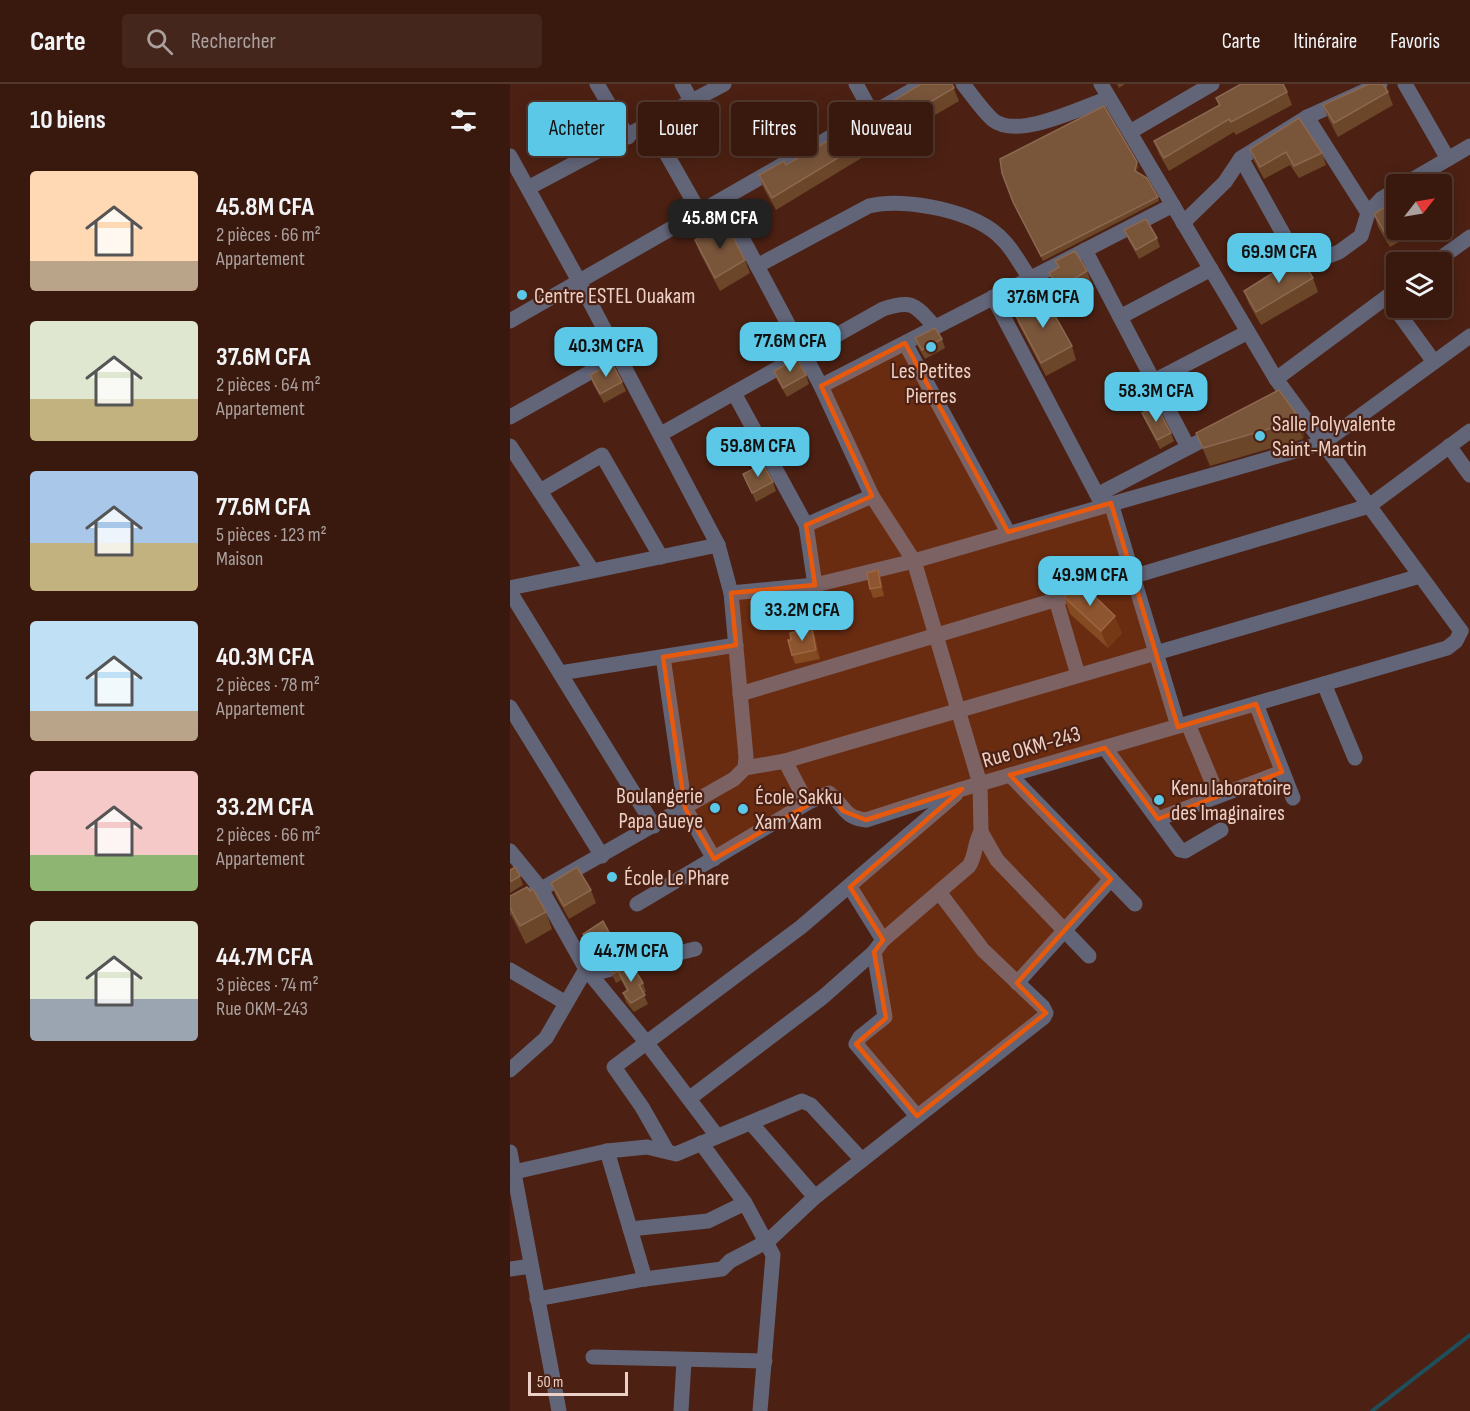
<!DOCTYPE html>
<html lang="fr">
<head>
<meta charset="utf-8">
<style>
  body { margin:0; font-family:"Sofia Sans Condensed",sans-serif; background:#44261c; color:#f1f3f6; height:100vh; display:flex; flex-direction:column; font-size:22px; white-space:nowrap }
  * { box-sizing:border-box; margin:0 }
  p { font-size:20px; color:#aba09e }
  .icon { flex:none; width:33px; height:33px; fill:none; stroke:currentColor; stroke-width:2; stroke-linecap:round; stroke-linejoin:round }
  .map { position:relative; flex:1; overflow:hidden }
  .side { display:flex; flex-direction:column; background:#39190e; width:510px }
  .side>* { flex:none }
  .hud { position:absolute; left:18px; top:18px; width:570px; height:54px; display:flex; gap:12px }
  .needle { width:39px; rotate:59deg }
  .controls { position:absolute; left:876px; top:90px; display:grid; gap:12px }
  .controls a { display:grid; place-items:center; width:66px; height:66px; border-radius:6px; background:#39190e; box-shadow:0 3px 15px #0003,0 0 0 2px #53382e; font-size:30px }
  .scale { position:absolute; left:18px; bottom:15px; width:100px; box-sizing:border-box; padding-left:6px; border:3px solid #ecd0c6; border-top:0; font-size:16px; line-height:21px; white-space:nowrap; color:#ecd0c6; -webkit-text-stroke:4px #4c2113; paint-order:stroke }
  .price { position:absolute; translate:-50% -51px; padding:0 14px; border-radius:12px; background:#5ac8e6; color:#111; font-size:20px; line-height:39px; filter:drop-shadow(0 2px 3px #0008) }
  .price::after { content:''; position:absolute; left:50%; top:36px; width:18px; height:14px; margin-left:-9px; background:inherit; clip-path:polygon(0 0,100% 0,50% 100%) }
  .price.on { background:#222; color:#fff }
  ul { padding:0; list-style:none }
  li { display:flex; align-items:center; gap:18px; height:150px; padding:0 30px }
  li span { display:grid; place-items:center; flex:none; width:168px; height:120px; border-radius:6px; color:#555 }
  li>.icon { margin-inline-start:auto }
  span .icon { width:72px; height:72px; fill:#fffc; stroke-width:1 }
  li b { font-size:26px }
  h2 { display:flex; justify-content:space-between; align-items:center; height:72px; padding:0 30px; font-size:26px }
  .pill { padding:0 21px; border-radius:6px; background:#39190e; box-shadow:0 3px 15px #0003,0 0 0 2px #53382e; font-size:21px; line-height:54px }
  .pill.on { background:#5ac8e6; color:#111 }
  header { display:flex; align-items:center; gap:36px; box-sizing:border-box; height:84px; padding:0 30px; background:#39190e; border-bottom:2px solid #53382e }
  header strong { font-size:28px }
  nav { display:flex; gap:33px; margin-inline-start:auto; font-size:21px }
  .search { width:420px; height:54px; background:#44261c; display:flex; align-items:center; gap:15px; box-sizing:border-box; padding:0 21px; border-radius:6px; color:#aba09e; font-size:22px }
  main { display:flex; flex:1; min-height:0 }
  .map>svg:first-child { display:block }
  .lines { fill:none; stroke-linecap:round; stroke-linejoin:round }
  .stream { stroke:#1e4f5c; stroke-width:4 }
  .minor { stroke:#626478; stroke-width:15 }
  .wall { fill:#6c4629 }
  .shaded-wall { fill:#593119 }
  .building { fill:#79553a; stroke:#8b6850; stroke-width:1.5 }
  .marked { fill:#e8590c; fill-opacity:0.2; stroke:#e8590c; stroke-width:4.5; stroke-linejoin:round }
  .poi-dot { fill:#5ac8e6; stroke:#4c2113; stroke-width:2 }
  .labels { text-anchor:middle; stroke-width:4.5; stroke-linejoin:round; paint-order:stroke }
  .poi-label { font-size:22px; fill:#ecd0c6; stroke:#4c2113; text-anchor:start }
  .street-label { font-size:22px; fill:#ecd0c6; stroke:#4c2113 }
</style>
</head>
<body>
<header>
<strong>Carte</strong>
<div class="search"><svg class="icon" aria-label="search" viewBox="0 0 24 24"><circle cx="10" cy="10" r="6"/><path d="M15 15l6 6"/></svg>Rechercher</div>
<nav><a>Carte</a><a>Itinéraire</a><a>Favoris</a></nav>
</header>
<main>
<section class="side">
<h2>10 biens<svg class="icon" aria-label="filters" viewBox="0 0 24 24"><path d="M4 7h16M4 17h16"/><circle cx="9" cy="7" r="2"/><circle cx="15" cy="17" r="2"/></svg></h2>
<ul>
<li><span style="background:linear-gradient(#ffd9b3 75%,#b9a48a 0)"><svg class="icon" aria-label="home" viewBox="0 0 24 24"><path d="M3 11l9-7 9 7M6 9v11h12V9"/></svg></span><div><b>45.8M CFA</b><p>2 pièces · 66 m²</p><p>Appartement</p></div></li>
<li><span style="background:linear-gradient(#dfe7d0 65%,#c2b280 0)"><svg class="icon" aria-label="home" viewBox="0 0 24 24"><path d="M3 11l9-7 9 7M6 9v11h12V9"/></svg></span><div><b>37.6M CFA</b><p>2 pièces · 64 m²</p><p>Appartement</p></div></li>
<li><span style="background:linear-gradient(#a9c7e8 60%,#c2b280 0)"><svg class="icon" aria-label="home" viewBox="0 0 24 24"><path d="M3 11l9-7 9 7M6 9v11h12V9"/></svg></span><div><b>77.6M CFA</b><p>5 pièces · 123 m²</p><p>Maison</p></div></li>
<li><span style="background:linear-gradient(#bfe0f5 75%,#b9a48a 0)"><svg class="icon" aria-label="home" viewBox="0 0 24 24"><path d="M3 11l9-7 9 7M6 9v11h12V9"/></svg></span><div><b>40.3M CFA</b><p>2 pièces · 78 m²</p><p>Appartement</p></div></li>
<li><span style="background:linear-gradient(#f6c9c9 70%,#8fb573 0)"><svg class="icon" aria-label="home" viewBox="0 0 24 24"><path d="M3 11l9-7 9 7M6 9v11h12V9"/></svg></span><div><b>33.2M CFA</b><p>2 pièces · 66 m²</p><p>Appartement</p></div></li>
<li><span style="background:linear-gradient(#dfe7d0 65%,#9aa5b1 0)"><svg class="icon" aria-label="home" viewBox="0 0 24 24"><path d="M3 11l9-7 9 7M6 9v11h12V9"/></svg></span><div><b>44.7M CFA</b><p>3 pièces · 74 m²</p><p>Rue OKM-243</p></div></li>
</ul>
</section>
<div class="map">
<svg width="960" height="1327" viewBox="0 0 960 1327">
  <rect width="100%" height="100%" fill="#4c2113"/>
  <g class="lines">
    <polyline class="stream" points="862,1327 960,1251"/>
    <g class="minor">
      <polyline points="87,0 118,53"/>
      <polyline points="172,0 182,18"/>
      <polyline points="346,0 362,29"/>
      <path d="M453,0C462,11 472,26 483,36C508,56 572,23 599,14"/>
      <polyline points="591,0 766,295 951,547"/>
      <polyline points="895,0 938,75"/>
      <polyline points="797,33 858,129 871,115 886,106"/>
      <polyline points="140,41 190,129"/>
      <polyline points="620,48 702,0"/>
      <polyline points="0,72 70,199 208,461 221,509 236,673 235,684 224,695 0,823"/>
      <polyline points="731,74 786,173 803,178 829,168 851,152 858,129"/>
      <polyline points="895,100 960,62"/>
      <polyline points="18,104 214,0"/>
      <polyline points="212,116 311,302 362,412 404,477 470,700 471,748"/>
      <polyline points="673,139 715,98 731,74 797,33 870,0"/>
      <polyline points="575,166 678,363"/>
      <polyline points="925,178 960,153"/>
      <path d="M247,182L359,122C396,113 467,127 493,156C504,167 511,182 520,194"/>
      <polyline points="483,213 593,422"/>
      <polyline points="877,213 924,278"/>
      <polyline points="610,233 701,185"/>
      <polyline points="0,237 413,0"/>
      <polyline points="395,259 498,448"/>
      <polyline points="766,295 886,206"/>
      <polyline points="644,297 738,248"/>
      <polyline points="311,302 663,121"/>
      <polyline points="224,309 296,441 305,501"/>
      <polyline points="0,333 109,272"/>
      <path d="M151,350L373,225C403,215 405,221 425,243"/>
      <polyline points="0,362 82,486"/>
      <polyline points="939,362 960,391"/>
      <polyline points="30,407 92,371 151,473"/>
      <polyline points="589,410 706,349"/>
      <polyline points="601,419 668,642"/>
      <polyline points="296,441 362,412"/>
      <polyline points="0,504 208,461"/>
      <polyline points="0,508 144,742"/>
      <polyline points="221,509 305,501 404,477 813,359 960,252"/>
      <polyline points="546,516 568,591"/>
      <polyline points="153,573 175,724 204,775"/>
      <polyline points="50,589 226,561"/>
      <polyline points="814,600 845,674"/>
      <polyline points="230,610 859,422 960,347"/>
      <polyline points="746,620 783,714"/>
      <polyline points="0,623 92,772"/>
      <polyline points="678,640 708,712"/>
      <polyline points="595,664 670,766 675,767 711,746"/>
      <polyline points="275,677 297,719"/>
      <polyline points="235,684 275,677 910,492"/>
      <polyline points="500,691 625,820"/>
      <polyline points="648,735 772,688"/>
      <polyline points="0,767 31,805 76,885 136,958 207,1052"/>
      <polyline points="340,803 373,856"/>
      <path d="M127,820L297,719L319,709C335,722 333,733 356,736L452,705L937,564L946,557L951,547"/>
      <polyline points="364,868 375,933 350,953 346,960 407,1032"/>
      <polyline points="0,886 56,919"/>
      <polyline points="81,890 185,865"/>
      <polyline points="507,899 601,795"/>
      <polyline points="0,986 36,954 76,885"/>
      <path d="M180,1014L313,913L364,868L373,856L459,782C466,772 464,759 471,748L487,776L579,872"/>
      <polyline points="241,1039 305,1113"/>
      <polyline points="191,1059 235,1119 263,1171 250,1327"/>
      <polyline points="97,1067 135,1195"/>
      <polyline points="157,1067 132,1023 104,983 291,843 446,710"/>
      <polyline points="0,1068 49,1327"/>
      <polyline points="0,1089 97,1067 137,1063 166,1070 292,1017 301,1021 352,1076"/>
      <polyline points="120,1145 198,1137 235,1119"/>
      <polyline points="0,1185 21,1182"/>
      <polyline points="27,1215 135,1195 212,1185 220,1177 258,1157 305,1113 534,933 536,929 533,923 473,866 429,808"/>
      <polyline points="83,1273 255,1277"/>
      <polyline points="171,1327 174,1277"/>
    </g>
  </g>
  <g class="wall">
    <polygon points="442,0 449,17 393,50 383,33 378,20"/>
    <polygon points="607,0 615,0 609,4"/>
    <polygon points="777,8 782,21 726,51 724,48 659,87 649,70 644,57 709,22 706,14"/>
    <polygon points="878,8 883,21 828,53 818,34 813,21"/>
    <polygon points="359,55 363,67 266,126 253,103 249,91 276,81"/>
    <polygon points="740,65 812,69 816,81 789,94 780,81 754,95 744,77"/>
    <polygon points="629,82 627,88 648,113 649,117 533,177 505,123 492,89"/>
    <polygon points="886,116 886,146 910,146 880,163 868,143 864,130"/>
    <polygon points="932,117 937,130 932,133"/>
    <polygon points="614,146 647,154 650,163 629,175 618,155"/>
    <polygon points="185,156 235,176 240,189 210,207 190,169"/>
    <polygon points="545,177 577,187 582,201 556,215 554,211 550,214 544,202 539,189 548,184"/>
    <polygon points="803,194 808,208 751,241 739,220 734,207"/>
    <polygon points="504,228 562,262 566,276 536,292 509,241"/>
    <polygon points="405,254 432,255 435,264 415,275 408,263"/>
    <polygon points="264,287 296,291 299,300 277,313 267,296"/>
    <polygon points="80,291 112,298 116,307 94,319 83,300"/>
    <polygon points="769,306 794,350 793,355 700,382 686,349"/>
    <polygon points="632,329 661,349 664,357 650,365 636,338"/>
    <polygon points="233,390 263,398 266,407 246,418"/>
    <polygon points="371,495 374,512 363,514 360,505"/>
    <polygon points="554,513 612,549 598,564 560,530"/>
    <polygon points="302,544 305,553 310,575 285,580 282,571 281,556"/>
    <polygon points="0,786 10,792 13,801 0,809"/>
    <polygon points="41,799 81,806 86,819 59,835 46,812"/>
    <polygon points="0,812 36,828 42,845 16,860 0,829"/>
    <polygon points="73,850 107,863 111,872 89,878 76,859"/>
    <polygon points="118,881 133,899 136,908 133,909 138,920 124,928 116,918 113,909 117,907 111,896 106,899 100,886"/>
  </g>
  <g class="shaded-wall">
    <polygon points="627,78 629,82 627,91 625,87"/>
    <polygon points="788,332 794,350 793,355 786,337"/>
    <polygon points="368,486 371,495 374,512 371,503"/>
    <polygon points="605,532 612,549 598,564 591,547"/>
    <polygon points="302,544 305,553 310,575 306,566"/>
  </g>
  <g class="building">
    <polygon points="411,0 442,0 444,4 388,37 378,20"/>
    <polygon points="731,0 773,0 777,8 721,38 719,35 654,74 644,57 710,21 706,14"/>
    <polygon points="859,0 873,0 878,8 824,39 813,21"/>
    <polygon points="594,22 627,78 625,87 637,94 648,113 531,172 503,118 492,89 490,75"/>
    <polygon points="789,34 812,69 784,82 776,68 750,83 740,65"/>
    <polygon points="349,39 359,55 262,114 249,91 274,77 276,81"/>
    <polygon points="920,97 922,100 913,100"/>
    <polygon points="886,116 886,143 875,149 864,130"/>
    <polygon points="636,135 647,154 626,166 614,146"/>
    <polygon points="215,138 235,176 205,194 185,156"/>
    <polygon points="565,167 577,187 552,202 549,198 546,200 539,189 549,183 545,177"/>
    <polygon points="790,172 803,194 746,228 734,207"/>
    <polygon points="534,212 562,262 531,279 504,228"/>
    <polygon points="425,244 432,255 412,266 405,254"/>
    <polygon points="287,274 296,291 273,304 264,287"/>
    <polygon points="102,279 112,298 90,310 80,291"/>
    <polygon points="769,306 788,332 786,337 693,364 686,349"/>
    <polygon points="646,321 661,349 647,356 632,329"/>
    <polygon points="253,380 263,398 242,409 233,390"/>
    <polygon points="368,486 371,503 360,505 357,489"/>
    <polygon points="571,499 605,532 591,547 554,513"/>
    <polygon points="302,544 306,566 282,571 278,556 281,556 280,549"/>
    <polygon points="5,783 10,792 0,798 0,786"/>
    <polygon points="67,783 81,806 54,822 41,799"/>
    <polygon points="17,803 20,807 23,805 36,828 10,842 0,824 0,812"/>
    <polygon points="93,837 107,863 86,869 73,850"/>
    <polygon points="118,881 124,884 133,899 129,901 135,911 121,919 113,909 118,906 108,887 103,890 100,886"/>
  </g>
  <path class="marked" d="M395,259L498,448L601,419L668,643L746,620L772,688L648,735L595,664L500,691L601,795L507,899L536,929L407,1032L346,960L376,934L364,868L373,856L340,803L452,705L356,736L333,727L319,709L204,775L175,724L153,573L226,561L221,509L305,501L296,441L362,412L311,302Z"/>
  <g class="poi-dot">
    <circle cx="12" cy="211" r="6"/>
    <circle cx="421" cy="263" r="6"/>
    <circle cx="750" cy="352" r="6"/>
    <circle cx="649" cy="716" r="6"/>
    <circle cx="205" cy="724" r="6"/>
    <circle cx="233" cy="725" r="6"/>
    <circle cx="102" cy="793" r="6"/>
  </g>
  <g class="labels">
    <g class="poi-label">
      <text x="24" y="219">Centre ESTEL Ouakam</text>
      <text x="421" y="294" text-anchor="middle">Les Petites<tspan x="421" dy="25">Pierres</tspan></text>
      <text x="762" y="347">Salle Polyvalente<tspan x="762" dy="25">Saint-Martin</tspan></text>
      <text x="661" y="711">Kenu laboratoire<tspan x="661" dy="25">des Imaginaires</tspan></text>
      <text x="193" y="719" text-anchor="end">Boulangerie<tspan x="193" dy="25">Papa Gueye</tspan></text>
      <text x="245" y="720">École Sakku<tspan x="245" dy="25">Xam Xam</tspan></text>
      <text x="114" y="801">École Le Phare</text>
    </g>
    <g class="street-label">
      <text transform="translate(521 662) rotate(-16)" y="8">Rue OKM-243</text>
    </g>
  </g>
</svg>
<div class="controls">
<a><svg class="needle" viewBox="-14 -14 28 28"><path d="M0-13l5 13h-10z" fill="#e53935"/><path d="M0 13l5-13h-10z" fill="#aba09e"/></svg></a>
<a><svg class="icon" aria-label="layers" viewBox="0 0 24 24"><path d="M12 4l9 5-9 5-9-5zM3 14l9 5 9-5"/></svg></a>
</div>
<div class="scale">50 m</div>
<b class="price on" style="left:210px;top:166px">45.8M CFA</b>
<b class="price" style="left:769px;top:200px">69.9M CFA</b>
<b class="price" style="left:533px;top:245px">37.6M CFA</b>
<b class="price" style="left:280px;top:289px">77.6M CFA</b>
<b class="price" style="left:96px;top:294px">40.3M CFA</b>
<b class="price" style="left:646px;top:339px">58.3M CFA</b>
<b class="price" style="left:248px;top:394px">59.8M CFA</b>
<b class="price" style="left:580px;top:523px">49.9M CFA</b>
<b class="price" style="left:292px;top:558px">33.2M CFA</b>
<b class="price" style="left:121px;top:899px">44.7M CFA</b>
<div class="hud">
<a class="pill on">Acheter</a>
<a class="pill">Louer</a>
<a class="pill">Filtres</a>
<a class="pill">Nouveau</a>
</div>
</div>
</main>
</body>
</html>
